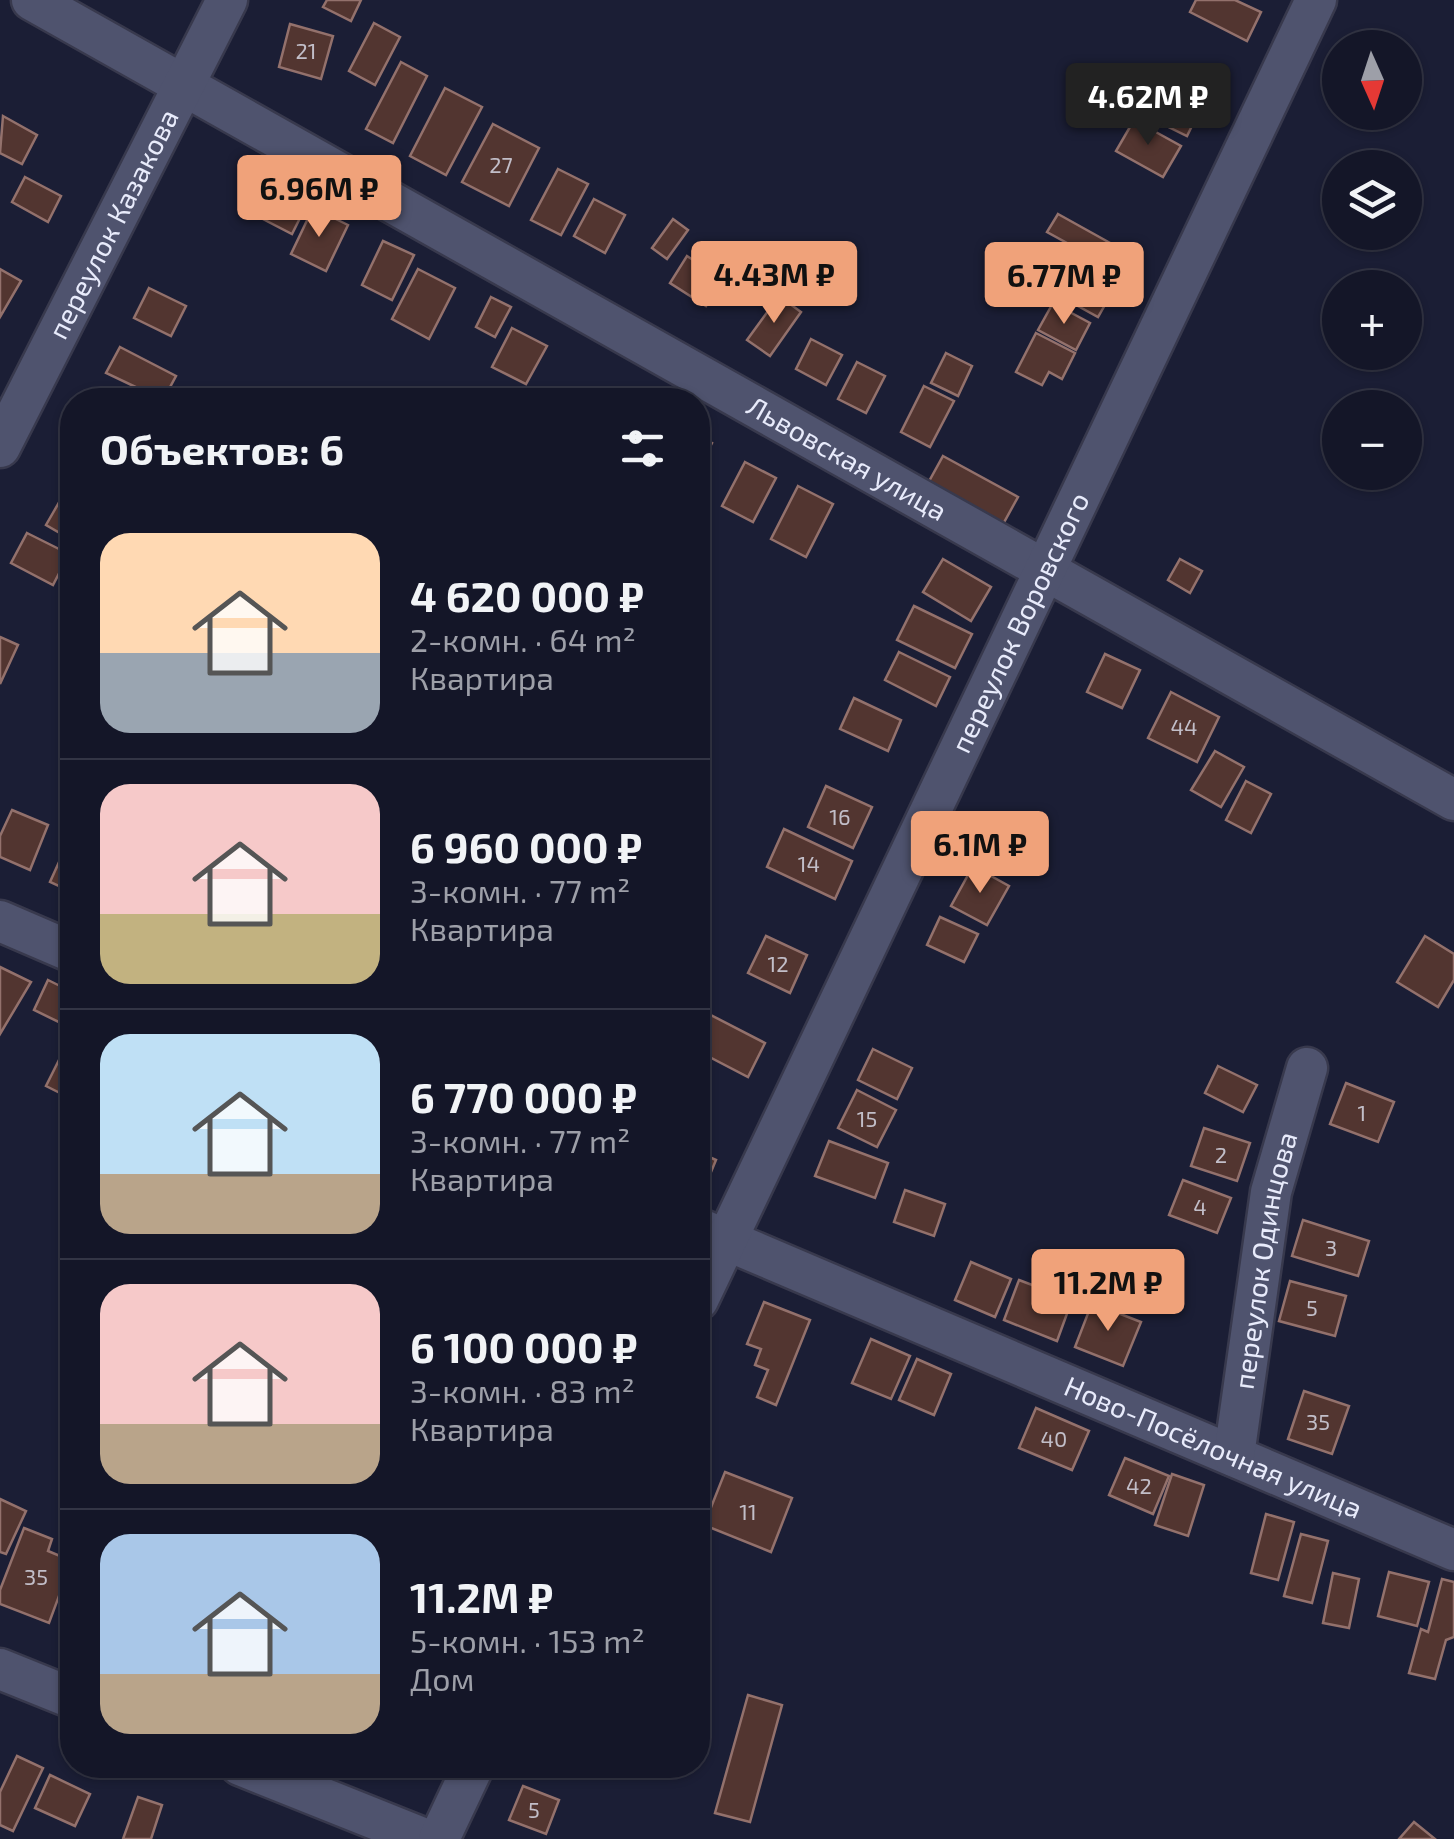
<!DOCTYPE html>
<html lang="ru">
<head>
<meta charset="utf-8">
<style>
  body { margin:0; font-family:"Exo 2",sans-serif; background:#1d1f30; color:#f1f3f6; height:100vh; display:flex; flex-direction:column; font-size:38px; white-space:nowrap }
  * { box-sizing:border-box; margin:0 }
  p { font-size:32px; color:#9d9fa8 }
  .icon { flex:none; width:55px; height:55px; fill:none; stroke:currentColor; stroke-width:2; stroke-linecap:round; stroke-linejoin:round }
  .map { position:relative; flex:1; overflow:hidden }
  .panel { position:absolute; left:60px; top:388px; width:650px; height:1390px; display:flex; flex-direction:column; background:#141628; border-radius:40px; box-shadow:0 2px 8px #0004,0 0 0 2px #333545 }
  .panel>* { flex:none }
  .needle { width:65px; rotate:177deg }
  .controls { position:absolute; left:1322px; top:30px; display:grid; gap:20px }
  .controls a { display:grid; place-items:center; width:100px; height:100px; border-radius:50%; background:#141628; box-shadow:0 2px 8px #0004,0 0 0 2px #333545; font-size:50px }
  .price { position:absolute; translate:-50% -85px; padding:0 22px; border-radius:10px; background:#f0a27a; color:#111; font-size:32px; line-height:65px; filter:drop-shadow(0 2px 5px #0008) }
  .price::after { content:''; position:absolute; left:50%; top:60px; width:30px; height:22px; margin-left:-15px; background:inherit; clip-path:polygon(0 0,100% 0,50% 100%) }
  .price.current { background:#222; color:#fff }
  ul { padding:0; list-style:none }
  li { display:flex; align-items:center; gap:30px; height:250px; padding:0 40px }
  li+li { border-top:2px solid #333545 }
  li span { display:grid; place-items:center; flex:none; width:280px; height:200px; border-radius:30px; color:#555 }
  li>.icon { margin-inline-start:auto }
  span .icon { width:120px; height:120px; fill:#fffc; stroke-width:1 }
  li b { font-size:42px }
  h2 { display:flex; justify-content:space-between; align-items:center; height:120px; padding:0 40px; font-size:42px }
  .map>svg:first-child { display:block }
  .building { fill:#523530; stroke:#93716c; stroke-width:2.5 }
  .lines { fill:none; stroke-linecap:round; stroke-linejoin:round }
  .street-casing { stroke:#38394d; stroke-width:45 }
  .street { stroke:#4f536e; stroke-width:40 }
  .labels { text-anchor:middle; stroke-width:9; stroke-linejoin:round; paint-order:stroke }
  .number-label { font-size:22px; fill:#c2bec8 }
  .street-label { font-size:28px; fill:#e8ebfb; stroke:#12142b }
</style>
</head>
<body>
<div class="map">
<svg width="1454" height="1839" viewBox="0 0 1454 1839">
  <rect width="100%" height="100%" fill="#1b1e35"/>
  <g class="building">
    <polygon points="327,0 361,0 351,21 323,7"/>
    <polygon points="1196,0 1235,0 1261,12 1247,41 1190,12"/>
    <polygon points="374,23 400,37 375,85 349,71"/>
    <polygon points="290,24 333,36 321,79 279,67"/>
    <polygon points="401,62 427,76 393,143 366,129"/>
    <polygon points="1163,66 1210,89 1187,136 1140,113"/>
    <polygon points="445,88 482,107 446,175 410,156"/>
    <polygon points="3,116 37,135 22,164 0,153"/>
    <polygon points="1134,120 1181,146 1163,177 1116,151"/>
    <polygon points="493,124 539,148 509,206 462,182"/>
    <polygon points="558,169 588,184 561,235 531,220"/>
    <polygon points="25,177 61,196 48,222 12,202"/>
    <polygon points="278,185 309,200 292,234 261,218"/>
    <polygon points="594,199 625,215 605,253 574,236"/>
    <polygon points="313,208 348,225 326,271 291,254"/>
    <polygon points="1058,214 1128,253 1118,271 1047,232"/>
    <polygon points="673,219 688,230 667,259 652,248"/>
    <polygon points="383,241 414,255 392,300 362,285"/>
    <polygon points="687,256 724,280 706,306 670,283"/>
    <polygon points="1064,262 1114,289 1098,317 1049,290"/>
    <polygon points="0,269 21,281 0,317"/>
    <polygon points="418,269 455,288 429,339 392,319"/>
    <polygon points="149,288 186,306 171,336 134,318"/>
    <polygon points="779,296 801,312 770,356 747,340"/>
    <polygon points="491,297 511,307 495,337 476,327"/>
    <polygon points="1053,303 1090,323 1076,350 1038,330"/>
    <polygon points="512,328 547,346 526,384 492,367"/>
    <polygon points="1036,333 1075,353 1062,379 1049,372 1042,385 1016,372"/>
    <polygon points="811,339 842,355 826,385 796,369"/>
    <polygon points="120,347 176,376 163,400 106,373"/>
    <polygon points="946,353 972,366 958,396 931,383"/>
    <polygon points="857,362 885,376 866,413 838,399"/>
    <polygon points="924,386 954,401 930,447 901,432"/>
    <polygon points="698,435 712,443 698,470"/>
    <polygon points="943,456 1018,497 1002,526 927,485"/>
    <polygon points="745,462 776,478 753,522 722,506"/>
    <polygon points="798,486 833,504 806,557 771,539"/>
    <polygon points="65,492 72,496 72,540 46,525"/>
    <polygon points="27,533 69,554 53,585 11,563"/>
    <polygon points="943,559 991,587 971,621 923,592"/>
    <polygon points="1180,559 1202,571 1190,593 1168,580"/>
    <polygon points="914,606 972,634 955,668 897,640"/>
    <polygon points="0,637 18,645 0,684"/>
    <polygon points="899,652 950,677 936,706 885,680"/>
    <polygon points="1105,654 1140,670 1122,708 1087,692"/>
    <polygon points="1171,692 1219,717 1197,762 1148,738"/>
    <polygon points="854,698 901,720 888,751 840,729"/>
    <polygon points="1215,751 1244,767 1221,807 1191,790"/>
    <polygon points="1246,781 1271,794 1251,833 1226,820"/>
    <polygon points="826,786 872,807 853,848 808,827"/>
    <polygon points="12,810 48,825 30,870 0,857 0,836"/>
    <polygon points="784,829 852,861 835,899 767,867"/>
    <polygon points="998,834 1031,851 1020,873 987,855"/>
    <polygon points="70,838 72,839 72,892 50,882"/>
    <polygon points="973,866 1009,886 987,925 951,906"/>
    <polygon points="940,917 978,934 964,962 927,945"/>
    <polygon points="766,936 807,955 790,993 748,973"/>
    <polygon points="1425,936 1454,954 1454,980 1438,1007 1397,982"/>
    <polygon points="0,967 31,982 0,1034"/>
    <polygon points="48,980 72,992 72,1010 65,1025 34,1010"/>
    <polygon points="703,1011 765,1043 748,1077 698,1051 698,1021"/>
    <polygon points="66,1046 72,1049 72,1099 46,1086"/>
    <polygon points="873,1049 912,1068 897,1099 858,1080"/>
    <polygon points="1218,1066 1257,1085 1243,1112 1205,1093"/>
    <polygon points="1346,1083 1394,1102 1378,1142 1330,1124"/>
    <polygon points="857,1090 896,1110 877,1147 838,1128"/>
    <polygon points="1204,1128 1250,1143 1237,1181 1191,1166"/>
    <polygon points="829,1141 888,1163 875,1198 815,1176"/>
    <polygon points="698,1152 716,1160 704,1189 698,1186"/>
    <polygon points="1183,1180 1231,1198 1217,1233 1169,1215"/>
    <polygon points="905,1190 945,1204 934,1236 894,1222"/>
    <polygon points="1303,1220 1369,1241 1358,1276 1292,1256"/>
    <polygon points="971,1262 1011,1279 995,1317 955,1300"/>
    <polygon points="1019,1280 1072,1300 1057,1341 1004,1320"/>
    <polygon points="1290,1281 1346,1296 1335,1336 1279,1321"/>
    <polygon points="764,1302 810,1320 776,1405 757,1397 768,1370 755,1365 761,1349 747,1344"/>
    <polygon points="1092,1303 1141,1322 1123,1366 1075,1347"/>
    <polygon points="871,1339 910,1356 891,1399 852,1383"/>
    <polygon points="917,1359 951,1374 934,1415 899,1400"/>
    <polygon points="1304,1391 1349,1406 1332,1454 1288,1439"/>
    <polygon points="1036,1408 1089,1431 1072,1470 1019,1448"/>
    <polygon points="1125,1458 1169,1476 1153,1514 1109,1495"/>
    <polygon points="725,1472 792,1498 771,1552 704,1525"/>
    <polygon points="1172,1474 1204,1485 1188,1536 1155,1525"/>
    <polygon points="0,1499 26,1511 6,1554 0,1552"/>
    <polygon points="1266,1514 1294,1522 1278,1580 1251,1573"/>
    <polygon points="24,1528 52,1539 48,1551 72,1561 49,1623 0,1604 0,1590"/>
    <polygon points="1301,1534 1328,1541 1312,1603 1284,1596"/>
    <polygon points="1389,1572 1429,1582 1417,1626 1378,1616"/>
    <polygon points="1333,1573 1359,1579 1349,1628 1323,1623"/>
    <polygon points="1442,1579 1454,1582 1454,1637 1446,1640 1435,1679 1409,1673 1421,1629 1428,1632"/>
    <polygon points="748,1695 782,1705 750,1822 715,1813"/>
    <polygon points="17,1756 43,1768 13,1831 0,1825 0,1792"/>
    <polygon points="50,1775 90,1794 75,1826 35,1808"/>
    <polygon points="523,1786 559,1800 546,1834 509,1820"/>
    <polygon points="138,1797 162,1805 151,1839 123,1839"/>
    <polygon points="1414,1822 1435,1839 1399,1839"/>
  </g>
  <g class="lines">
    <defs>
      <g id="street">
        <path id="s1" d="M32,0L1454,800"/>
        <path id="s2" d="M0,447L227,0"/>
        <polyline points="0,921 72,952"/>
        <path id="s3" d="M698,1228L1454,1550"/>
        <path id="s4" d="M698,1300L1316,0"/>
        <path id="s5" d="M1234,1456L1271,1192L1307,1068"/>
        <polyline points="0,1669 72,1698"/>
        <polyline points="240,1765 425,1839"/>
        <polyline points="439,1839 474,1765"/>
      </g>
    </defs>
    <use href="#street" class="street-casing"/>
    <use href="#street" class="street"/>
  </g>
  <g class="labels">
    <g class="number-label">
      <text x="306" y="59">21</text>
      <text x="501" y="173">27</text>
      <text x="1184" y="735">44</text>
      <text x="840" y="825">16</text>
      <text x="809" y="872">14</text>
      <text x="778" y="972">12</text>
      <text x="1362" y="1121">1</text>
      <text x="867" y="1127">15</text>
      <text x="1221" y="1163">2</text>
      <text x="1200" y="1215">4</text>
      <text x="1331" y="1256">3</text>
      <text x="1312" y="1316">5</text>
      <text x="1318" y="1430">35</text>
      <text x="1054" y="1447">40</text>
      <text x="1139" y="1494">42</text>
      <text x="748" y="1520">11</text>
      <text x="36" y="1585">35</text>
      <text x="534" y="1818">5</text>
    </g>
    <g class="street-label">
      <text dy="10" stroke="none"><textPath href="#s2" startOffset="250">переулок Казакова</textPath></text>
      <text dy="10" stroke="none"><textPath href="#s1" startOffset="935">Львовская улица</textPath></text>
      <text dy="10" stroke="none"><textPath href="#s4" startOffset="750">переулок Воровского</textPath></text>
      <text dy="10" stroke="none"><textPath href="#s5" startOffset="198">переулок Одинцова</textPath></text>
      <text dy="10" stroke="none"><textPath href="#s3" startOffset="560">Ново-Посёлочная улица</textPath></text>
    </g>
  </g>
</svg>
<div class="controls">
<a><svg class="needle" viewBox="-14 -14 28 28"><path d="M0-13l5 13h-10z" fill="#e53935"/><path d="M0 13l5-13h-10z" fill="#9d9fa8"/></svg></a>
<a><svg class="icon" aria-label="layers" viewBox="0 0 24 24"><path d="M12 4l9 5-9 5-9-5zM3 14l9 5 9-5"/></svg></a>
<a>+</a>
<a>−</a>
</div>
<b class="price current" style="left:1148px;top:148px">4.62M ₽</b>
<b class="price" style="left:319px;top:240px">6.96M ₽</b>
<b class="price" style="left:774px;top:326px">4.43M ₽</b>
<b class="price" style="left:1064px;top:327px">6.77M ₽</b>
<b class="price" style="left:980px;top:896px">6.1M ₽</b>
<b class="price" style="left:1108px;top:1334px">11.2M ₽</b>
<section class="panel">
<h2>Объектов: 6<svg class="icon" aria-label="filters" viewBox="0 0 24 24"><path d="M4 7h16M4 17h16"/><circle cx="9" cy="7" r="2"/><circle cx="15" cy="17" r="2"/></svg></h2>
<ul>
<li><span style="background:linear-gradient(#ffd9b3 60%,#9aa5b1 0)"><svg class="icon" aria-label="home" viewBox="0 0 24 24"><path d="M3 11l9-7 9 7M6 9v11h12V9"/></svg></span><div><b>4 620 000 ₽</b><p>2-комн. · 64 m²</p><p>Квартира</p></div></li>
<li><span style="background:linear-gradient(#f6c9c9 65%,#c2b280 0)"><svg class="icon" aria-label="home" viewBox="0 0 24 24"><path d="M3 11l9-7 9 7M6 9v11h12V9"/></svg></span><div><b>6 960 000 ₽</b><p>3-комн. · 77 m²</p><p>Квартира</p></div></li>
<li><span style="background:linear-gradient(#bfe0f5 70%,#b9a48a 0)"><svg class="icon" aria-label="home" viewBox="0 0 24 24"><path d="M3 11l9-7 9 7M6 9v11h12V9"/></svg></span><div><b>6 770 000 ₽</b><p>3-комн. · 77 m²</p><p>Квартира</p></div></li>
<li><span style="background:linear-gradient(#f6c9c9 70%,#b9a48a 0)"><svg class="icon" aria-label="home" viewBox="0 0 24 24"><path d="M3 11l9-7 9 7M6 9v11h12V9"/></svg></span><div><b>6 100 000 ₽</b><p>3-комн. · 83 m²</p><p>Квартира</p></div></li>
<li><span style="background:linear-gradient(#a9c7e8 70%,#b9a48a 0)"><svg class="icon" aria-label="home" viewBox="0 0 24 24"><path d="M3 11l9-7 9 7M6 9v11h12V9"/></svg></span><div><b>11.2M ₽</b><p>5-комн. · 153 m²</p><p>Дом</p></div></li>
</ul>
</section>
</div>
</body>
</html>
